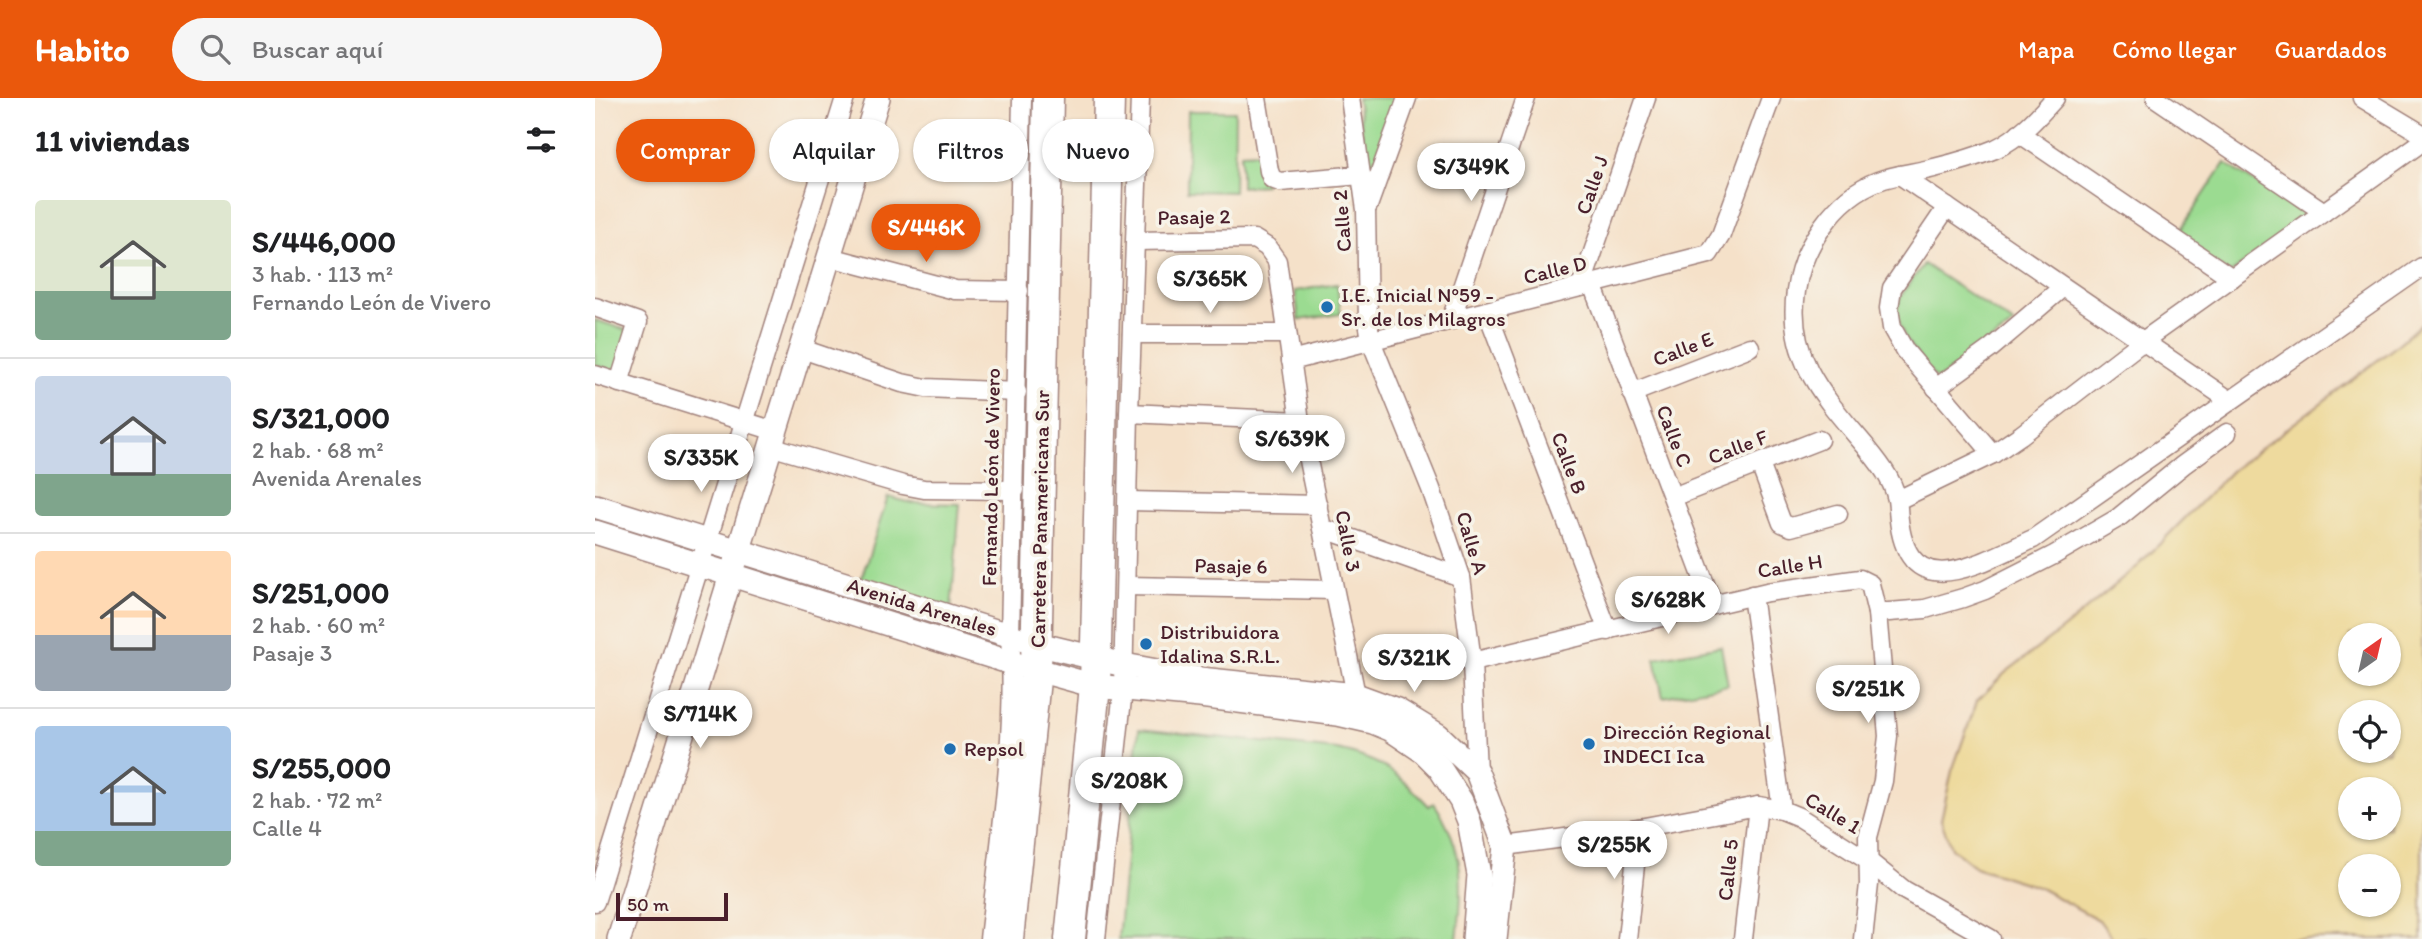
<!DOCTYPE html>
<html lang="es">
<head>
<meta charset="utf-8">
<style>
  body { margin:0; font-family:Itim,sans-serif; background:#f6f6f6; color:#202124; height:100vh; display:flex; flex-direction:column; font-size:26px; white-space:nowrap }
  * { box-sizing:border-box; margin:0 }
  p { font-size:23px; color:#757577 }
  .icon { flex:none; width:38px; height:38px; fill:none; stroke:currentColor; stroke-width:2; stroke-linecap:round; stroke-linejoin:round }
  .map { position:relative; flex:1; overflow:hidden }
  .side { display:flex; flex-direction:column; background:#fff; width:595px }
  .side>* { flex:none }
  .guide { position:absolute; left:21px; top:21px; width:665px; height:63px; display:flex; gap:14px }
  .needle { width:46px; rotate:34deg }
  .fabs { position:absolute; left:1743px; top:525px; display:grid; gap:14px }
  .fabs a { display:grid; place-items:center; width:63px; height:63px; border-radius:50%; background:#fff; box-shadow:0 2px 5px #0004; font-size:35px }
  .scale { position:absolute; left:21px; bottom:18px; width:112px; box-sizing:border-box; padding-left:7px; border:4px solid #4a1f2b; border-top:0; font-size:19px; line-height:24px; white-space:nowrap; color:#4a1f2b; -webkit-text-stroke:5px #f7f3e8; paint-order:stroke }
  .price { position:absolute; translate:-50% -60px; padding:0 16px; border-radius:24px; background:#fff; color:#222; font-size:23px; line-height:46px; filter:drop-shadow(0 2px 4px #0008) }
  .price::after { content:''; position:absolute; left:50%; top:42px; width:21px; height:16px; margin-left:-10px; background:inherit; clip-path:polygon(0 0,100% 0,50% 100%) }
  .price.on { background:#ea580c; color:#fff }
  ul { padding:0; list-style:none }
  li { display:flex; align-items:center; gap:21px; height:175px; padding:0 35px }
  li+li { border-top:2px solid #e0e0e0 }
  li span { display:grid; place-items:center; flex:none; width:196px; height:140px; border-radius:7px; color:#555 }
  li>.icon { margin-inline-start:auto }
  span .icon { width:84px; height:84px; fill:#fffc; stroke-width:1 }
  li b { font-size:30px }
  h2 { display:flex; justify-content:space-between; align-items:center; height:84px; padding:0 35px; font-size:30px }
  .tag { padding:0 24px; border-radius:32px; background:#fff; box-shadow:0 2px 5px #0004; font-size:24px; line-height:63px }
  .tag.on { background:#ea580c; color:#fff }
  header { display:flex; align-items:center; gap:42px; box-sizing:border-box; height:98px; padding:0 35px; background:#ea580c; color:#fff }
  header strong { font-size:33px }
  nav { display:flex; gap:38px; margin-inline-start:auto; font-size:24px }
  .search { width:490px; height:63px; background:#f6f6f6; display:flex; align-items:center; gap:18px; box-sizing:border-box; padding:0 24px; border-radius:38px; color:#757577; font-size:26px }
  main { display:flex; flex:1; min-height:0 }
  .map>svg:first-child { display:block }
  .green { fill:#9bdb91; stroke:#727d5e; stroke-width:2 }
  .sand { fill:#eeda9e; stroke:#9c7c64; stroke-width:2; fill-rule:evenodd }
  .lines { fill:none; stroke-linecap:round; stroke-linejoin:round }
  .minor-casing { stroke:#a0807a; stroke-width:21 }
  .tertiary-casing { stroke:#a0807a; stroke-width:26 }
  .trunk-casing { stroke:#a0807a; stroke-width:33 }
  .minor { stroke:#fff; stroke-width:18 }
  .tertiary { stroke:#fff; stroke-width:23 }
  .trunk { stroke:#fff; stroke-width:30 }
  .poi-dot { fill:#1f6fb2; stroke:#f7f3e8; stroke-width:2.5 }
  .labels { text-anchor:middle; stroke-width:7; stroke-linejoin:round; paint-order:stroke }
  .street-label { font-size:21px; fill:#4a1f2b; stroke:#f7f3e8 }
  .poi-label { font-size:21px; fill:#4a1f2b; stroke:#f7f3e8; text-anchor:start }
</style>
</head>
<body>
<header>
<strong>Habito</strong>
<div class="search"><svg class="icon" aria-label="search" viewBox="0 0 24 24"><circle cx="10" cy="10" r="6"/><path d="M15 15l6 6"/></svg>Buscar aquí</div>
<nav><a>Mapa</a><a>Cómo llegar</a><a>Guardados</a></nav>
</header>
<main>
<section class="side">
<h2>11 viviendas<svg class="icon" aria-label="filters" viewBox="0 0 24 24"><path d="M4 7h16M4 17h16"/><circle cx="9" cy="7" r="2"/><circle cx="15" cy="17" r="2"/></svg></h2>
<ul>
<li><span style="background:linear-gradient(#dfe7d0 65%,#7fa58c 0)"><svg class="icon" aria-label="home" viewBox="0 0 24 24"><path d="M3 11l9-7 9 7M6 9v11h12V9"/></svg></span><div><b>S/446,000</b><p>3 hab. · 113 m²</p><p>Fernando León de Vivero</p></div></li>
<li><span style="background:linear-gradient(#c9d6e8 70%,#7fa58c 0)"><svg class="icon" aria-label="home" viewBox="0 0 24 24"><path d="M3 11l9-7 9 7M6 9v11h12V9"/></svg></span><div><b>S/321,000</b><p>2 hab. · 68 m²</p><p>Avenida Arenales</p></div></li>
<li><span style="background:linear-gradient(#ffd9b3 60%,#9aa5b1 0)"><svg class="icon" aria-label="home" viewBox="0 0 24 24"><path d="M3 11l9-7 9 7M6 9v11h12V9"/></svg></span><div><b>S/251,000</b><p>2 hab. · 60 m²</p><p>Pasaje 3</p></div></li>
<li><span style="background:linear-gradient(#a9c7e8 75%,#7fa58c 0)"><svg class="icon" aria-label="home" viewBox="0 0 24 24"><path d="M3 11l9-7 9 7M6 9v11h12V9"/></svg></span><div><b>S/255,000</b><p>2 hab. · 72 m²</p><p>Calle 4</p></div></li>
</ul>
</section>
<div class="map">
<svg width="1827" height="841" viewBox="0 0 1827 841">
  <rect width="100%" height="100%" fill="#f7f3e8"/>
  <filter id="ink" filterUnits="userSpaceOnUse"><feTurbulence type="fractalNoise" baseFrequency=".0143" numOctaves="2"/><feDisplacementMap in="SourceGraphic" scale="14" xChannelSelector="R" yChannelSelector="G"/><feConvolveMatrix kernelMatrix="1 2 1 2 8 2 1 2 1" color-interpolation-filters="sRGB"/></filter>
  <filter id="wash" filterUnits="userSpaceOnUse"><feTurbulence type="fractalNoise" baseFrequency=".00686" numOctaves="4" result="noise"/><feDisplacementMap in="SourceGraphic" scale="28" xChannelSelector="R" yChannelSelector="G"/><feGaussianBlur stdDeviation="1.57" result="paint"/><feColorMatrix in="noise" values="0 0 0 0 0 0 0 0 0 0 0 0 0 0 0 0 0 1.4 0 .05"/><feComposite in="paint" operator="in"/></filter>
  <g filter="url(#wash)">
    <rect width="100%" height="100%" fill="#f5e1c9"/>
    <g class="green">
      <polygon points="762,0 809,0 780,68 771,62"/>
      <polygon points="593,13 640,13 639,94 592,93"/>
      <polygon points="665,54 670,87 646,89 646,55"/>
      <polygon points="1630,65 1714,120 1635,176 1580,140"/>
      <path d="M1329,166L1419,226L1342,282C1326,261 1296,233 1304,203C1308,191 1322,176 1329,166Z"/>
      <polygon points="742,186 746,216 704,222 700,193"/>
      <polygon points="0,222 35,233 23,274 0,267"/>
      <polygon points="293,399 317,405 365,406 356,511 266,481"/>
      <polygon points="1126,548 1133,587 1068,599 1060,560"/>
      <path d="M544,631L742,652C784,660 805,677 834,708L839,705C870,750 869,789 862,841H523Z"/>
    </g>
    <path class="sand" d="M1827,225V841H1518L1504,822L1443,789L1380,769L1356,750L1346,722L1357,673L1382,603L1410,575L1469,530L1543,468L1636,373L1800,249ZM1755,537H1794V576H1755ZM1755,614H1794V653H1755ZM1755,691H1794V730H1755ZM1755,768H1794V807H1755Z"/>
  </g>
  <g filter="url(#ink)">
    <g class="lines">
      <defs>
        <g id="minor">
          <polyline points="662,0 674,73 677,81 685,84 766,77"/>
          <polyline points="755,0 771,112 773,223 776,243 836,391 866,479 877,564 882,674"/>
          <path d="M1460,0C1443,19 1424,40 1400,51C1381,59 1360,65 1339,70C1321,75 1301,76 1283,83C1240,99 1207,149 1201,193C1191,262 1231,301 1272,350C1286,367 1302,387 1303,410C1308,512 1381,467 1438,441L1827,169"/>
          <polyline points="1561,0 1729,114"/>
          <polyline points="1767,0 1827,36"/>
          <polyline points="1424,35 1637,180"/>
          <polyline points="1305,77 1634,302"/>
          <polyline points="773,108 812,0"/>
          <polyline points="1352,109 1297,190 1294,210 1297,230 1310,253 1398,356"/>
          <polyline points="541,143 659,141 672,149 682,163 705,323 761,597"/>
          <polyline points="235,159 360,192 424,193"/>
          <polyline points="997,186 1118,507"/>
          <polyline points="986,189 1051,0"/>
          <polyline points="0,209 43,224 24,285"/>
          <polyline points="892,213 1013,533"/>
          <polyline points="856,222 931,0"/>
          <polyline points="537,236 692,236"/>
          <polyline points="207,251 307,285 331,290 422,294"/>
          <polyline points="696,263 1114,156 1126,137 1176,0"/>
          <polyline points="0,277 180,333"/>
          <polyline points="1341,290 1395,251 1468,189"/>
          <polyline points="1037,295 1155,249"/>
          <polyline points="534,315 705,323"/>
          <polyline points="175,348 308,387 329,391 420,392"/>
          <polyline points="1165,366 1187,425 1196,429 1243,416"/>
          <polyline points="1078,399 1224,342"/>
          <polyline points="1303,402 1398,356 1426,337 1548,243 1827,44"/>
          <polyline points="533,403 723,407"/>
          <polyline points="727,430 866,479"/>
          <polyline points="532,488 739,492"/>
          <polyline points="1157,497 1187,712"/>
          <polyline points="1282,515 1330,511 1368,500 1390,492 1459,457 1523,420 1588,367 1632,335"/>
          <polyline points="877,564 1172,494 1265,481 1275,486 1282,515 1293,638 1288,683 1273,739 1274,786 1268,841"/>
          <polyline points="910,748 1044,730 1163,708 1187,712 1204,719 1272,762 1309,792 1396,841"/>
          <polyline points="0,804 250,0"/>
          <path d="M394,841C405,741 422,638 415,537L427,0"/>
          <polyline points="501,841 528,592 534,315 545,0"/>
          <polyline points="1032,841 1044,730"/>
          <polyline points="1148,841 1163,708"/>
        </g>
        <g id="tertiary">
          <polyline points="0,408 442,546 529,567 605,581 761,597 802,612 843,637 882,674 910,748 900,841"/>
          <polyline points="0,434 417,565 500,588 605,598 743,616 778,624 795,631 829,654 844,669 866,703 874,723 884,777 879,841"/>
          <polyline points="24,841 283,0"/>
        </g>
        <g id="trunk">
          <polyline points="413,841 441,572 453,0"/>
          <polyline points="475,841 500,588 514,0"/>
        </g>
      </defs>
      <use href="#minor" class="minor-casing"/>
      <use href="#tertiary" class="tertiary-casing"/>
      <use href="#trunk" class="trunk-casing"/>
      <use href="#minor" class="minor"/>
      <use href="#tertiary" class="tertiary"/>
      <use href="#trunk" class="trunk"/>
    </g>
  </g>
  <g class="poi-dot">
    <circle cx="732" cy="209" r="7"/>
    <circle cx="551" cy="546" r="7"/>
    <circle cx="994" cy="646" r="7"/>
    <circle cx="355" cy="651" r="7"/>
  </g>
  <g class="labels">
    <g class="street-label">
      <text transform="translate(997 87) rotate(-71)" y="7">Calle J</text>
      <text transform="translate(599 119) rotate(-1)" y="7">Pasaje 2</text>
      <text transform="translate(747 123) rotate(-94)" y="7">Calle 2</text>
      <text transform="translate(960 172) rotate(-14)" y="7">Calle D</text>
      <text transform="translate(1088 251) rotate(-21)" y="7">Calle E</text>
      <text transform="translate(1079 338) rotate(69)" y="7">Calle C</text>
      <text transform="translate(1143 349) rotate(-21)" y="7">Calle F</text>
      <text transform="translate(974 365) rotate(69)" y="7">Calle B</text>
      <text transform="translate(396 379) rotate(-89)" y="7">Fernando León de Vivero</text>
      <text transform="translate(445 421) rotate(-89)" y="7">Carretera Panamericana Sur</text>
      <text transform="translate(753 443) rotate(79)" y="7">Calle 3</text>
      <text transform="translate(877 445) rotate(73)" y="7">Calle A</text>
      <text transform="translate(636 468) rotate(1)" y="7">Pasaje 6</text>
      <text transform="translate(1195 468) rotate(-9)" y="7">Calle H</text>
      <text transform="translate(327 509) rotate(17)" y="7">Avenida Arenales</text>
      <text transform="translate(1238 715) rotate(31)" y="7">Calle 1</text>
      <text transform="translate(1133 772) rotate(-84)" y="7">Calle 5</text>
    </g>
    <g class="poi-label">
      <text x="746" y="204">I.E. Inicial Nº59 -<tspan x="746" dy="24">Sr. de los Milagros</tspan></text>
      <text x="565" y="541">Distribuidora<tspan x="565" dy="24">Idalina S.R.L.</tspan></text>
      <text x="1008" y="641">Dirección Regional<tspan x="1008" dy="24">INDECI Ica</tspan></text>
      <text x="369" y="658">Repsol</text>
    </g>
  </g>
</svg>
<div class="fabs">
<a><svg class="needle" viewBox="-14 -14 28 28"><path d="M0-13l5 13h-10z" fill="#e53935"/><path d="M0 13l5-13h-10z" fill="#757577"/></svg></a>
<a><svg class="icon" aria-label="locate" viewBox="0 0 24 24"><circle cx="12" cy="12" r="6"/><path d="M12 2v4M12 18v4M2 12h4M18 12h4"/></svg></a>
<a>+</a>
<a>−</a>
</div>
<div class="scale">50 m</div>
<b class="price" style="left:876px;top:105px">S/349K</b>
<b class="price on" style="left:331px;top:166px">S/446K</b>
<b class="price" style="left:615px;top:217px">S/365K</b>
<b class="price" style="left:697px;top:377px">S/639K</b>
<b class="price" style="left:106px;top:396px">S/335K</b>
<b class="price" style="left:1073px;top:538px">S/628K</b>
<b class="price" style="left:819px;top:596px">S/321K</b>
<b class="price" style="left:1273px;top:627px">S/251K</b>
<b class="price" style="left:105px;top:652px">S/714K</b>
<b class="price" style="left:534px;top:719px">S/208K</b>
<b class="price" style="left:1019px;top:783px">S/255K</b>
<div class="guide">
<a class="tag on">Comprar</a>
<a class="tag">Alquilar</a>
<a class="tag">Filtros</a>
<a class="tag">Nuevo</a>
</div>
</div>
</main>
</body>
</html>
